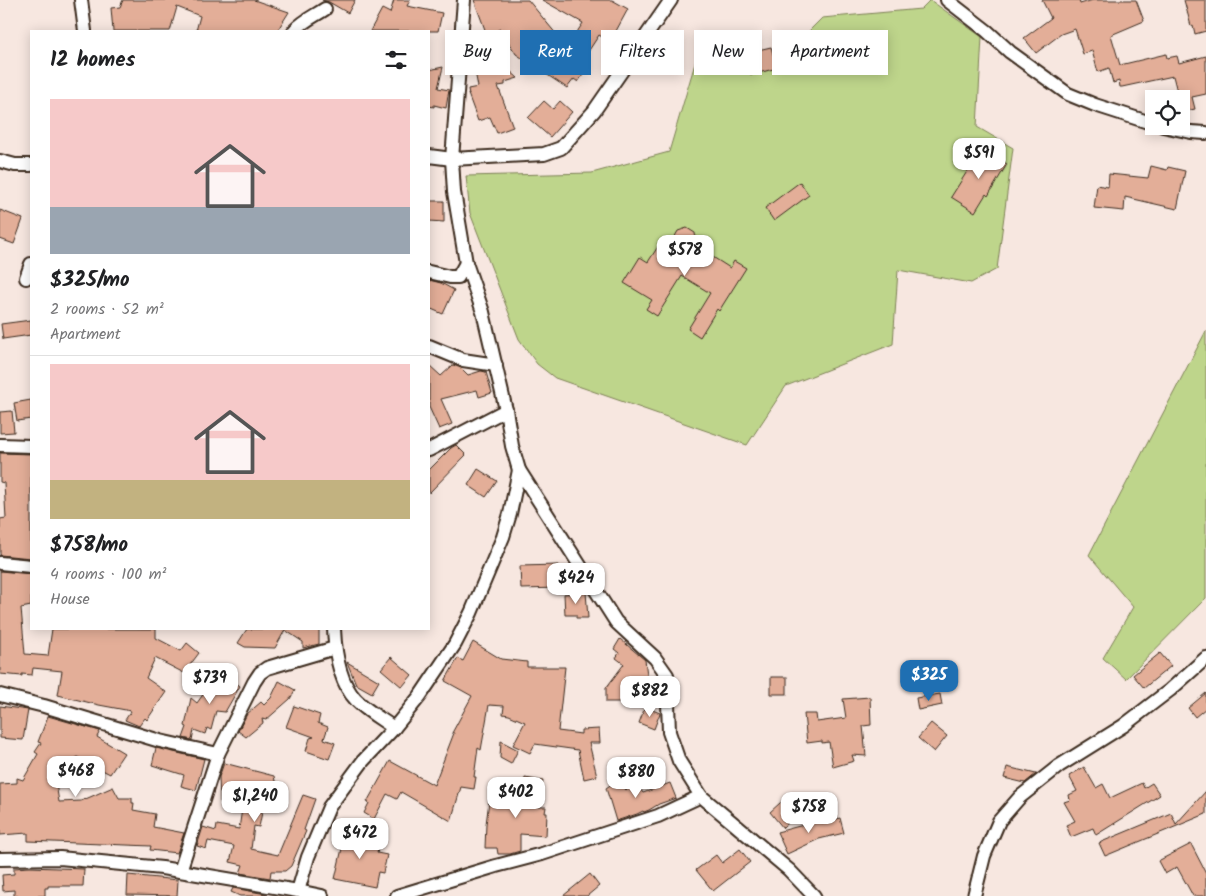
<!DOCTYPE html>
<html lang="en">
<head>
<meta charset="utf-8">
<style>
  body { margin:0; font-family:Kalam,sans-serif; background:#f2f2f2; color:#202124; height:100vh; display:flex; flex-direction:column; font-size:19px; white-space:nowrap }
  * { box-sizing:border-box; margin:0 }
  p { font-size:16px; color:#757577 }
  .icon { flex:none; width:28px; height:28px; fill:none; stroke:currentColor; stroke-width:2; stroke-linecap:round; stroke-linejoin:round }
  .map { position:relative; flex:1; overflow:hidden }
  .side { position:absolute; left:30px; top:30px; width:400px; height:600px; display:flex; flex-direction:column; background:#fff; border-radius:0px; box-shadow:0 2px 12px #0003 }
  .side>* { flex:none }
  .banner { position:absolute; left:445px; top:30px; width:475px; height:45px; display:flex; gap:10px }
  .buttons { position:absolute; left:1145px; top:90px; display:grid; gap:10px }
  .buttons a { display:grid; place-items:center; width:45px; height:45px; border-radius:0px; background:#fff; box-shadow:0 2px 12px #0003; font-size:25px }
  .price { position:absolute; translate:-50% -42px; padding:0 11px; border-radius:10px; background:#fff; color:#222; font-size:16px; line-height:32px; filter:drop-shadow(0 1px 2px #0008) }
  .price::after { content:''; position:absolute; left:50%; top:30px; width:15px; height:11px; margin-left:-8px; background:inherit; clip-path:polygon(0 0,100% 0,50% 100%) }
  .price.on { background:#1f6fb2; color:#fff }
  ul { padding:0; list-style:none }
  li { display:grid; align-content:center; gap:10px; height:265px; padding:0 20px }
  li+li { border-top:1px solid #e0e0e0 }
  li span { display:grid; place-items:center; height:155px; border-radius:0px; color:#555 }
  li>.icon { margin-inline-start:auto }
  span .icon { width:90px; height:90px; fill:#fffc; stroke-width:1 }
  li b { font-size:21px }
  h2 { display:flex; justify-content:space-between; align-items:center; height:60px; padding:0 20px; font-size:21px }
  .tag { padding:0 18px; border-radius:0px; background:#fff; box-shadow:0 2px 12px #0003; font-size:18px; line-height:45px }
  .tag.on { background:#1f6fb2; color:#fff }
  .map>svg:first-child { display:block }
  .green { fill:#bed58b; stroke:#7c8054 }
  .building { fill:#e3ae98; stroke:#3b2a1e }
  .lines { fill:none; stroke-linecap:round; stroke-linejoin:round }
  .minor-casing { stroke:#3b2a1e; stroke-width:16 }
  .minor { stroke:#fff; stroke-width:12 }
</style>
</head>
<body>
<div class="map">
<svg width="1206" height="896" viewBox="0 0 1206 896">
  <rect width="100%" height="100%" fill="#f7e7e0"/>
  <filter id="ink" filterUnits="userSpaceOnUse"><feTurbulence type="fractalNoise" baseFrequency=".02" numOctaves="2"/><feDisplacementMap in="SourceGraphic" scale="10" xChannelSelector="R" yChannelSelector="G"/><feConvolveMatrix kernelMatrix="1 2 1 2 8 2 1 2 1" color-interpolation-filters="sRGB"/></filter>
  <g filter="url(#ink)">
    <g class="green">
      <polygon points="930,0 982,37 977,127 1013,148 997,269 971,283 898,270 893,344 786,386 747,445 555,378 537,364 519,339 470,213 466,176 592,173 669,152 696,60 743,60 782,55 787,53 822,18 921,9"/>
      <polygon points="1206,331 1206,598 1126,679 1103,658 1133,607 1089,555"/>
    </g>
    <g class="building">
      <polygon points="123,0 254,0 289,12 277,31 196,31 200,16 177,7 170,31 113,31 111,8 120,7"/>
      <polygon points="322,0 355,0 348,13 329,2"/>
      <polygon points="394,0 410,0 407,6 442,13 438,31 370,31 382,9 390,13"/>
      <polygon points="474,0 528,0 567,47 583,23 542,0 612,0 628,9 610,42 599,35 580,64 587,69 578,82 574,79 567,88 516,54 500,29 487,35"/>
      <polygon points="1042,0 1079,0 1080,4 1093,0 1136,0 1144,21 1111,35 1120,65 1166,54 1167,58 1177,56 1179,63 1206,56 1206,94 1192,97 1195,109 1181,112 1181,99 1179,99 1173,76 1122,87 1120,87 1119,81 1113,83 1109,68 1098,72 1092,51 1083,54 1075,29 1061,34 1036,53 1024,38 1051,18"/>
      <polygon points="1184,0 1206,0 1206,31 1195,34 1193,25 1191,26"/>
      <polygon points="771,47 777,68 751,75 745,53"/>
      <polygon points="487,58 488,65 500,62 518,78 505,82 505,85 498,86 513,127 497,133 490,117 478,121 468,94 469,95 468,89 478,87 473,61"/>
      <polygon points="443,67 438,88 449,90 446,108 434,105 434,107 429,106 429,70"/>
      <polygon points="544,101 553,109 560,101 572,112 550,137 528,118"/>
      <polygon points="984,151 1007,164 988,196 986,194 975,212 951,197 968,170 965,168 972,156 978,160"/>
      <polygon points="1151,166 1167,170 1168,167 1185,171 1177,209 1125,197 1124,211 1094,208 1097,185 1108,187 1109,174 1148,178"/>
      <polygon points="800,182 809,195 774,221 765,208"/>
      <polygon points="429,201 444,201 444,222 429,221"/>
      <polygon points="0,210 23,219 14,244 0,239"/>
      <polygon points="687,228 695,233 697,247 730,268 734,261 746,268 719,311 717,309 700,337 688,329 710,293 682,276 657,316 646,309 652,300 624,283 640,257 648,262 661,242 669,247 678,231"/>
      <polygon points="429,280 441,283 454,290 443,314 429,308"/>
      <polygon points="31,320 31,335 3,339 1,324"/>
      <polygon points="429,365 441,376 453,365 461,368 468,375 481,371 486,372 492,393 479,397 477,390 441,399 452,424 439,429 429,407"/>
      <polygon points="31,400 31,419 17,421 14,403"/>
      <polygon points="12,411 14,432 0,433 0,412"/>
      <polygon points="456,445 466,455 429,493 429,470 451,448"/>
      <polygon points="0,453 31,454 31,558 0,555 0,519 6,518 4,483 0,482"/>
      <polygon points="478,469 497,481 486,497 468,485"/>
      <polygon points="558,565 560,588 521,589 520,566"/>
      <polygon points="0,571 31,574 31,606 21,608 25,654 48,656 52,629 156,629 156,638 181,651 187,643 199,653 184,673 155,658 146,678 166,692 147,720 145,718 139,726 125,720 131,711 99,705 58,695 62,671 33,668 32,675 22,674 22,676 0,674"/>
      <polygon points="586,592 588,618 576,618 576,615 565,615 564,594"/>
      <polygon points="247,629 319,629 319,644 303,648 303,642 285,630 275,648 245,647 238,643"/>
      <polygon points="620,639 645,660 647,675 639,685 645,689 631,707 624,702 606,702 606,688 624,664 616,658 619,653 614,649"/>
      <polygon points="473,642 501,659 527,662 527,667 565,667 558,731 581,734 581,730 599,729 600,743 589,743 597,776 584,779 578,750 535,744 530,753 513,745 525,722 509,715 503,714 504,706 489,705 481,750 478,748 474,777 476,777 474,789 461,787 451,821 401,792 397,799 387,794 374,819 364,813 369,803 367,802 390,761 434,785 454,733 452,733 472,696 445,681 458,658 463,661"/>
      <polygon points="1160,653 1171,666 1144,688 1133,675"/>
      <polygon points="391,657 412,675 402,687 381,669"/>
      <polygon points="347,662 379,681 372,693 356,684"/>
      <polygon points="219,672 224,676 225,674 240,686 225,712 216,711 211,730 207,728 205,734 194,730 192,740 183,738 187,727 185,726 191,698 197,703"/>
      <rect x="771" y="677" width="16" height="17"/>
      <polygon points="279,681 295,690 290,699 266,720 262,719 263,723 246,737 238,731 247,714 261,702 264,705 271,698"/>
      <polygon points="1206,693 1206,708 1195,717 1188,708"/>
      <polygon points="940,694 942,705 918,710 916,698"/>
      <polygon points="870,697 871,725 863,726 866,756 852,755 854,761 833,767 829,742 822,743 822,741 807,743 804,714 816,714 817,722 846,718 843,699"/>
      <polygon points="0,706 28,710 23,740 0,738"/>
      <polygon points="294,706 320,715 318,723 328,727 324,739 335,743 329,759 306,751 310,738 314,737 286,727"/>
      <polygon points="645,707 660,713 654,729 639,723"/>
      <polygon points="48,716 100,731 97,737 124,753 110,774 77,757 70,770 65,768 56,784 59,802 81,801 113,787 119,798 132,798 132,803 134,803 133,810 155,814 153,827 184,833 177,853 150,850 151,846 28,841 28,833 0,835 0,784 17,783 17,778 23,780 38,754 35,752 41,743 38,742"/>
      <polygon points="931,723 947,736 934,752 918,738"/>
      <polygon points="501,741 518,750 511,764 500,758"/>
      <polygon points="156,748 204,759 196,790 181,786 184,775 152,765"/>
      <polygon points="224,763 274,776 276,786 267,788 259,827 254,826 251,849 278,855 303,795 315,799 304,830 306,831 291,866 285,871 271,871 270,878 240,873 243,865 230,862 234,846 208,841 206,849 197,846 203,827 216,831 217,825 239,829 243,802 220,802 219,777"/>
      <polygon points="1007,767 1036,774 1025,783 1004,778"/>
      <polygon points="1084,767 1096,788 1103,784 1110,798 1142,783 1144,788 1152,783 1160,795 1096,835 1093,828 1071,837 1066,825 1075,821 1064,802 1070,800 1069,795 1077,791 1069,776"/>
      <polygon points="525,778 543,781 538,807 546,807 545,813 547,813 546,836 520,834 520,851 510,854 498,854 497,848 485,848 486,824 489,801 497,802 497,797 521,800"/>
      <polygon points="619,779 626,790 636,783 643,793 670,783 676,798 659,804 649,810 644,812 643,811 637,814 616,821 606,788"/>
      <polygon points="1206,791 1206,814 1105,856 1099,843 1171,813 1176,824"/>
      <polygon points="790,794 804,808 783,828 770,812"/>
      <polygon points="840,818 844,833 819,839 787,854 777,832 822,820 822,823"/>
      <polygon points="346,831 381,840 377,853 387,855 383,873 378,872 375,887 335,879"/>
      <polygon points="1191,844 1206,873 1206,896 1193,896 1177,867 1165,874 1158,861"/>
      <polygon points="740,849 750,862 713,891 696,870 716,855 722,863"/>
      <polygon points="30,867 84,869 83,886 48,886 48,888 45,888 45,896 14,896 14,890 3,891 2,875 14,874 14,868"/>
      <polygon points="590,874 599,886 587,896 563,896"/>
      <polygon points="128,875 178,880 177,896 127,895"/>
      <polygon points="233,888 266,894 266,896 240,896 231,892"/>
    </g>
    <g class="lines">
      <defs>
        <g id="minor">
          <polyline points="81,0 85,31"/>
          <polyline points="947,0 987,31 1010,52 1068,94 1095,105 1154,124"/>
          <path d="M294,31C304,20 313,17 325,9"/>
          <polyline points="1163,126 1191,132 1206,133"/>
          <polyline points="429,156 452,159 544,154 561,148 594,111 671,0"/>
          <polyline points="0,161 15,165 31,165"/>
          <polyline points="429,272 450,277 458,277 466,263"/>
          <polyline points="26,278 31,264"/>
          <polyline points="429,346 463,360 496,365"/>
          <polyline points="506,410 512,446 519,470 616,622 655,658 667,675 669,732 679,761 701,796 789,870 814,896"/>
          <polyline points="0,445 31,446"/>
          <polyline points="429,450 506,410 483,312 466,263 454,192 452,159 464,0"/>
          <polyline points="0,563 31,566"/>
          <path d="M334,629C335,652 339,682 356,700C367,711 381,719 394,728"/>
          <polyline points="0,695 44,706 160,741 218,754"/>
          <polyline points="0,859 60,858 162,868 298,891 308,857 329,807 363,761 394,728 420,696 455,644 471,613 503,537 510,514 519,470"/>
          <polyline points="180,871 218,754 254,682 260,673 267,668 335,648"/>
          <polyline points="298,891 322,896"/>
          <polyline points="397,896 496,866 542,854 658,816 701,796"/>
          <polyline points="974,896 984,856 999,821 1020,797 1059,766 1123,726 1170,690 1206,658"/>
        </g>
      </defs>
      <use href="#minor" class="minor-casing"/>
      <use href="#minor" class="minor"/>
    </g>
  </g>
</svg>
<div class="buttons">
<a><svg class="icon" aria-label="locate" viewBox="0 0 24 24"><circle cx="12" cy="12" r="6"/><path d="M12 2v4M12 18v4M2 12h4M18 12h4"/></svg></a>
</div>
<b class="price" style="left:979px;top:180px">$591</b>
<b class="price" style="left:685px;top:277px">$578</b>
<b class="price" style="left:576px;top:605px">$424</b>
<b class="price on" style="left:929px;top:702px">$325</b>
<b class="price" style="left:210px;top:705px">$739</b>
<b class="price" style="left:650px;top:718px">$882</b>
<b class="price" style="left:76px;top:798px">$468</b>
<b class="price" style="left:636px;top:799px">$880</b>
<b class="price" style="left:516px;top:819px">$402</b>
<b class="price" style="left:255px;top:823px">$1,240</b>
<b class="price" style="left:809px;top:834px">$758</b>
<b class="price" style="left:360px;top:860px">$472</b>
<div class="banner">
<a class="tag">Buy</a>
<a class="tag on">Rent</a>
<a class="tag">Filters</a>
<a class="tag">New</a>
<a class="tag">Apartment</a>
</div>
<section class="side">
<h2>12 homes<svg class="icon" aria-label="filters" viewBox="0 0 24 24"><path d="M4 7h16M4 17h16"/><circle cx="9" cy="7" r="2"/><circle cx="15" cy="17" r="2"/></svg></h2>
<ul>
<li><span style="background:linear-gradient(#f6c9c9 70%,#9aa5b1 0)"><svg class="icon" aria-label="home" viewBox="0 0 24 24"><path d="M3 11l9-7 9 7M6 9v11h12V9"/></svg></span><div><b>$325/mo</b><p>2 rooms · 52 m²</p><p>Apartment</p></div></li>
<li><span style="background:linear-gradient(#f6c9c9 75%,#c2b280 0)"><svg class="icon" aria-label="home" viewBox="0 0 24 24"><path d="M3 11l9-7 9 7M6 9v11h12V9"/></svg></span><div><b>$758/mo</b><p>4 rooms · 100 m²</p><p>House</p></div></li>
</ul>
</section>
</div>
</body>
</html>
